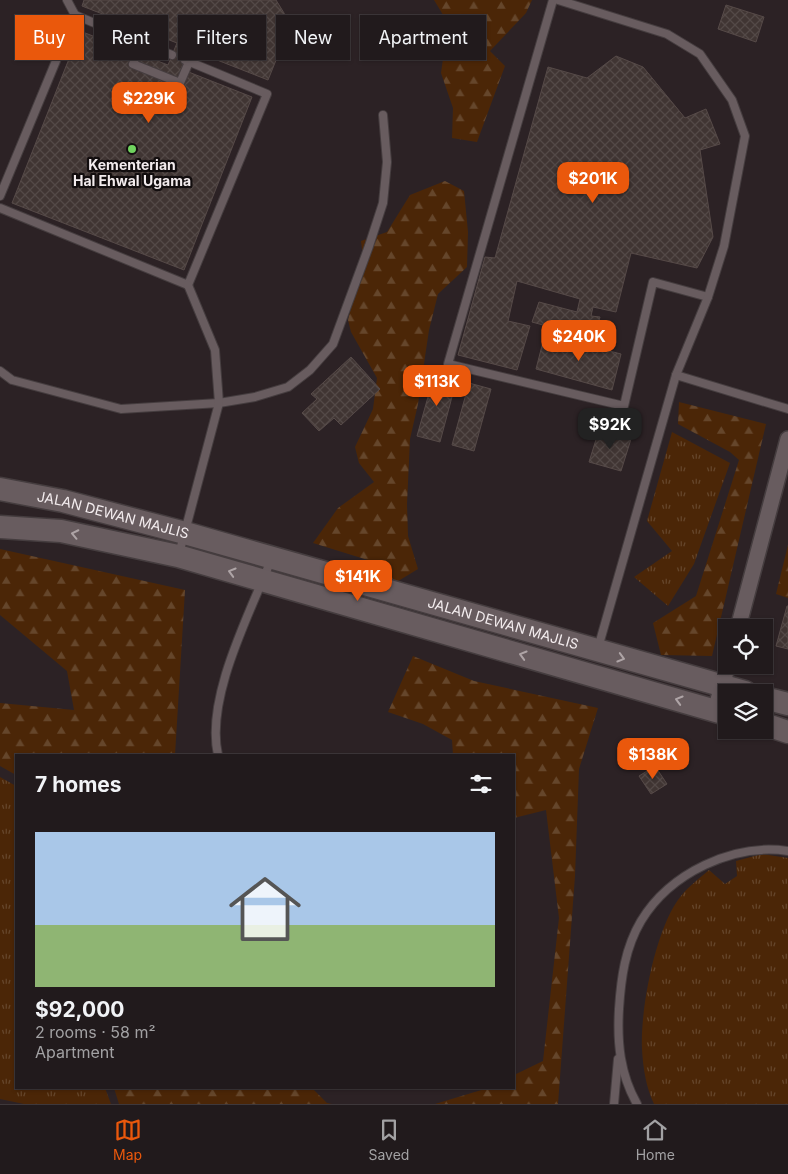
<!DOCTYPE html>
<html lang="en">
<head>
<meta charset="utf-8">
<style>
  body { margin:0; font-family:Inter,sans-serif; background:#2d2729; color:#f1f3f6; height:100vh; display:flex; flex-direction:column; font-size:19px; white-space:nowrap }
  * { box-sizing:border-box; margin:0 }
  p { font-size:16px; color:#a2a1a3 }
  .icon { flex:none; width:28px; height:28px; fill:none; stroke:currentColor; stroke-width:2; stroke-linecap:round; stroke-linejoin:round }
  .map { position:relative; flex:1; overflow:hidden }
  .side { position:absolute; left:15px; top:754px; width:500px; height:335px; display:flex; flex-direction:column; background:#211a1c; border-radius:0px; box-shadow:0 1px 4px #0004,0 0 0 1px #3e383b }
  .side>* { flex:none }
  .banner { position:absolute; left:15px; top:15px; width:500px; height:45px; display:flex; gap:10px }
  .buttons { position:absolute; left:718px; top:619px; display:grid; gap:10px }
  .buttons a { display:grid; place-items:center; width:55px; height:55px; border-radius:0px; background:#211a1c; box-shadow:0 1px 4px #0004,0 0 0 1px #3e383b; font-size:25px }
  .price { position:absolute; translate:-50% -42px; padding:0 11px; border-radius:10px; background:#ea580c; color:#fff; font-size:16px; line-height:32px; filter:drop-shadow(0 1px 2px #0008) }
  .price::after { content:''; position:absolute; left:50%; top:30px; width:15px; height:11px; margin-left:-8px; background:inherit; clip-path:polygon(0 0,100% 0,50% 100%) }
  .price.active { background:#222; color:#fff }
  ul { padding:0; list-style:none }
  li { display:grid; align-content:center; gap:10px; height:265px; padding:0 20px }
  li span { display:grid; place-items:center; height:155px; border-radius:0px; color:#555 }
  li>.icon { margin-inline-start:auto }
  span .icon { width:90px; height:90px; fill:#fffc; stroke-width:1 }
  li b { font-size:21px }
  h2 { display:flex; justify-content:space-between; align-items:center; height:60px; padding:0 20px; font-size:21px }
  .pill { padding:0 18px; border-radius:0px; background:#211a1c; box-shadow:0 1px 4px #0004,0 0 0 1px #3e383b; font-size:18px; line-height:45px }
  .pill.active { background:#ea580c; color:#fff }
  .tab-bar { display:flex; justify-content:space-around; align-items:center; height:70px; border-top:1px solid #3e383b; background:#211a1c; font-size:14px; color:#a2a1a3 }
  .tab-bar a { display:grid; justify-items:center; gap:2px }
  .tab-bar .active { color:#ea580c }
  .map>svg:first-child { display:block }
  .grass { fill:url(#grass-tufts) }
  .forest { fill:url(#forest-firs) }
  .building { fill:url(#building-cross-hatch); stroke:#564a48 }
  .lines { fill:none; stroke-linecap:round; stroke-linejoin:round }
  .lane-casing { stroke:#453d3f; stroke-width:10 }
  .street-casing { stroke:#453d3f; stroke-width:18 }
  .secondary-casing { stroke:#453d3f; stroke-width:25 }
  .lane { stroke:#685c5f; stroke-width:8 }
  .street { stroke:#685c5f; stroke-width:15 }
  .secondary { stroke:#685c5f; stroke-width:22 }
  .oneway { stroke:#aea4a6 }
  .poi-dot { fill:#70d35f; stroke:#120d0e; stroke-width:2 }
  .labels { text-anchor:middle; stroke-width:4.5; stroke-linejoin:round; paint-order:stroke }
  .poi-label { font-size:14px; font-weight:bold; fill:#f3ecee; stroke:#120d0e }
  .street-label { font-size:14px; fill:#f3ecee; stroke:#120d0e }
</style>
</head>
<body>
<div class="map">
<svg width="788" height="1104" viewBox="0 0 788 1104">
  <defs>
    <pattern id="grass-tufts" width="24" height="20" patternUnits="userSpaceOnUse" patternTransform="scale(1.25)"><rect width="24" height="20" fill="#4b2607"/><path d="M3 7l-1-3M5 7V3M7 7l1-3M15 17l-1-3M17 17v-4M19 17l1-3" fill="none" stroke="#65462b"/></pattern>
    <pattern id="forest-firs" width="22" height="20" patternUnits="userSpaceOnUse" patternTransform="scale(1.25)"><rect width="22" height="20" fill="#4b2607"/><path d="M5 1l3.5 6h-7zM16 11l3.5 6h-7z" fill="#65462b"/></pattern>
    <pattern id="building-cross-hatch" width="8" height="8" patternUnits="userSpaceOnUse" patternTransform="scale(1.25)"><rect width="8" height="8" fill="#403533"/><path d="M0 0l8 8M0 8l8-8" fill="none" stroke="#534947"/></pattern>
  </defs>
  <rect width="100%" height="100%" fill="#2c2225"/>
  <g class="grass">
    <polygon points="672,432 730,463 694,564 668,606 634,577 672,551 647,521"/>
    <polygon points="0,777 16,786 16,1088 105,1088 111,1104 24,1104 0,1099"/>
    <path d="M762,854L788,858V1104H654C646,1087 643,1068 642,1049C640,1009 656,926 681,896C689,886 700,878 709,870L725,884L737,876L736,861Z"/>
  </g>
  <g class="forest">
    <polygon points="434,0 532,0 526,13 490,51 505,66 477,142 452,138 453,108 441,73 448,23"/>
    <polygon points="445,181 464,191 468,232 467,267 438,294 429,330 418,404 410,439 407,504 408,536 418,569 395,583 371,561 313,543 338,508 374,482 359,463 355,447 373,409 377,378 351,332 348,320 363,258 361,241 387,232 410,195"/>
    <polygon points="679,402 766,424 712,656 661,655 653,623 696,596 739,460 730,452 678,424"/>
    <polygon points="788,545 788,598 776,594"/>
    <polygon points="0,549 185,590 175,755 16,755 16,775 0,766 0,703 74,710 67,671 0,615"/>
    <polygon points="413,656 474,681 598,708 579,769 575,876 558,1104 435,1104 488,1088 514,1088 514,1075 543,1061 559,918 546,810 514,818 514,755 453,755 452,740 423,724 388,712"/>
    <polygon points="114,1088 312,1088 327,1103 332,1104 119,1104"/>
  </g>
  <g class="building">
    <polygon points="84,0 276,0 284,13 289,28 268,80 189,49 181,69 252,97 184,270 12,203 80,31 168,65 177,43 82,6"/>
    <polygon points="726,5 764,17 756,42 718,29"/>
    <polygon points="616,56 643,67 685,118 706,109 720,144 700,150 713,237 697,268 631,253 616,312 593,307 591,316 600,317 594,339 532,322 539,302 577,312 580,299 517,281 508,321 530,326 517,370 458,355 485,257 495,258 548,67 587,78"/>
    <polygon points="545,334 621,354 612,390 536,369"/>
    <polygon points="351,357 380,389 341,425 334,418 319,431 302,413 317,399 311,394"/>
    <polygon points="435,372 457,378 440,442 417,436"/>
    <polygon points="469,383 491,389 474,451 452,445"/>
    <polygon points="599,430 631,439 621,471 589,462"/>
    <polygon points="787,606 788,606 788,649 776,646"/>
    <polygon points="655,766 667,784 651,794 639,776"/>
  </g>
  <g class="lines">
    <defs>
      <g id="lane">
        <polyline points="67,0 75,15"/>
        <polyline points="553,0 448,364 624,406 653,282 708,297"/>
        <polyline points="558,0 667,34 700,54 732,100 745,136 724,246 708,297 676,375 598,648"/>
        <polyline points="142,42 133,64 180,83 189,62"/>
        <polyline points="0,196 75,15 172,55"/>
        <polyline points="0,208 188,285 267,94 185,60"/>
        <polyline points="0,371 12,380 121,409 219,403 255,397 288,387 310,370 333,344 369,246 383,203 387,162 383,115"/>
        <polyline points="676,375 788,409"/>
        <polyline points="179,554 219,403 215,350 188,285"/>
        <path d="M218,755C205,698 250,613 271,560"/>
        <polyline points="614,1104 618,1059"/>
        <path d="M637,1104C620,1074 617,1043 619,1009C621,978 625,948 641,921C670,873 733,843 788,851"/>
      </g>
      <g id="street">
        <polyline points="738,628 788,439"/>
        <polyline points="715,710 728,665"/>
      </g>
      <g id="secondary">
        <path id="s1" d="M0,489L63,501L185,533L745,692"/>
        <polyline points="0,527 61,531 178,556 726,714"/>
        <polyline points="764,698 788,704"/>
        <polyline points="764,724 788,732"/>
      </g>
    </defs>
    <use href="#lane" class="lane-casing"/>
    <use href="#street" class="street-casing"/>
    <use href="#secondary" class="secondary-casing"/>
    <use href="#lane" class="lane"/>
    <use href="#street" class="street"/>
    <use href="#secondary" class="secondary"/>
  </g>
  <defs><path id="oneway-chevron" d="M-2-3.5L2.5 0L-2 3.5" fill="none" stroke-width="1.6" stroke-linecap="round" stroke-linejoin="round" transform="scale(1.25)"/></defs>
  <g class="oneway">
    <use href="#oneway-chevron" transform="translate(75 534) rotate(-168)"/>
    <use href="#oneway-chevron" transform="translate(232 572) rotate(-164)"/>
    <use href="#oneway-chevron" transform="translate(523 655) rotate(-164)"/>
    <use href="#oneway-chevron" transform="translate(621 658) rotate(16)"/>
    <use href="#oneway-chevron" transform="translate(679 700) rotate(-164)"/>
  </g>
  <circle class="poi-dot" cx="132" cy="149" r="5"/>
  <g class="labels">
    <g class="poi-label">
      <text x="132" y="170">Kementerian<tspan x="132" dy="16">Hal Ehwal Ugama</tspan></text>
    </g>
    <g class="street-label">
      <text dy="5" stroke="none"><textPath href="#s1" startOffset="116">JALAN DEWAN MAJLIS</textPath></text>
      <text dy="5" stroke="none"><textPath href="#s1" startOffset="521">JALAN DEWAN MAJLIS</textPath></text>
    </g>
  </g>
</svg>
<div class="buttons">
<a><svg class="icon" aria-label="locate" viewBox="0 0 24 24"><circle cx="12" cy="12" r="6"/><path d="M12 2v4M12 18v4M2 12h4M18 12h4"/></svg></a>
<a><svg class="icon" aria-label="layers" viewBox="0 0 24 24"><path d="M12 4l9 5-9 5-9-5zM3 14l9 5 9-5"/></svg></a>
</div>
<b class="price" style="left:149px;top:124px">$229K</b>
<b class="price" style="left:593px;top:204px">$201K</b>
<b class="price" style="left:579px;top:362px">$240K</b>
<b class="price" style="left:437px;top:407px">$113K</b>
<b class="price active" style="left:610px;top:450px">$92K</b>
<b class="price" style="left:358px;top:602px">$141K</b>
<b class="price" style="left:653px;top:780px">$138K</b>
<div class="banner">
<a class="pill active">Buy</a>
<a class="pill">Rent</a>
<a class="pill">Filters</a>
<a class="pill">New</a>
<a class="pill">Apartment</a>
</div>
<section class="side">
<h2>7 homes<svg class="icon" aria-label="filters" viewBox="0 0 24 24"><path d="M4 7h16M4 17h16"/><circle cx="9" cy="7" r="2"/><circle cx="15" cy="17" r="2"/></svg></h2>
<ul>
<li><span style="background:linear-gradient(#a9c7e8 60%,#8fb573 0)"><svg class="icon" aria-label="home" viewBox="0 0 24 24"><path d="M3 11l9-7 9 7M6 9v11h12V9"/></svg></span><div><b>$92,000</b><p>2 rooms · 58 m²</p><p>Apartment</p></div></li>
</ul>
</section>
</div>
<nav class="tab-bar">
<a class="active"><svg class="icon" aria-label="map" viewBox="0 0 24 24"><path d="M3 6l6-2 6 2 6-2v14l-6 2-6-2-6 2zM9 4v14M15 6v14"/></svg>Map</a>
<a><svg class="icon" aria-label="saved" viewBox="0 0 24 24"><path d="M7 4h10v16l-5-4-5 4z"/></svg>Saved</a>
<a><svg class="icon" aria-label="home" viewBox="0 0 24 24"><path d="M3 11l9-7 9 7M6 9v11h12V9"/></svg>Home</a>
</nav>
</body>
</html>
